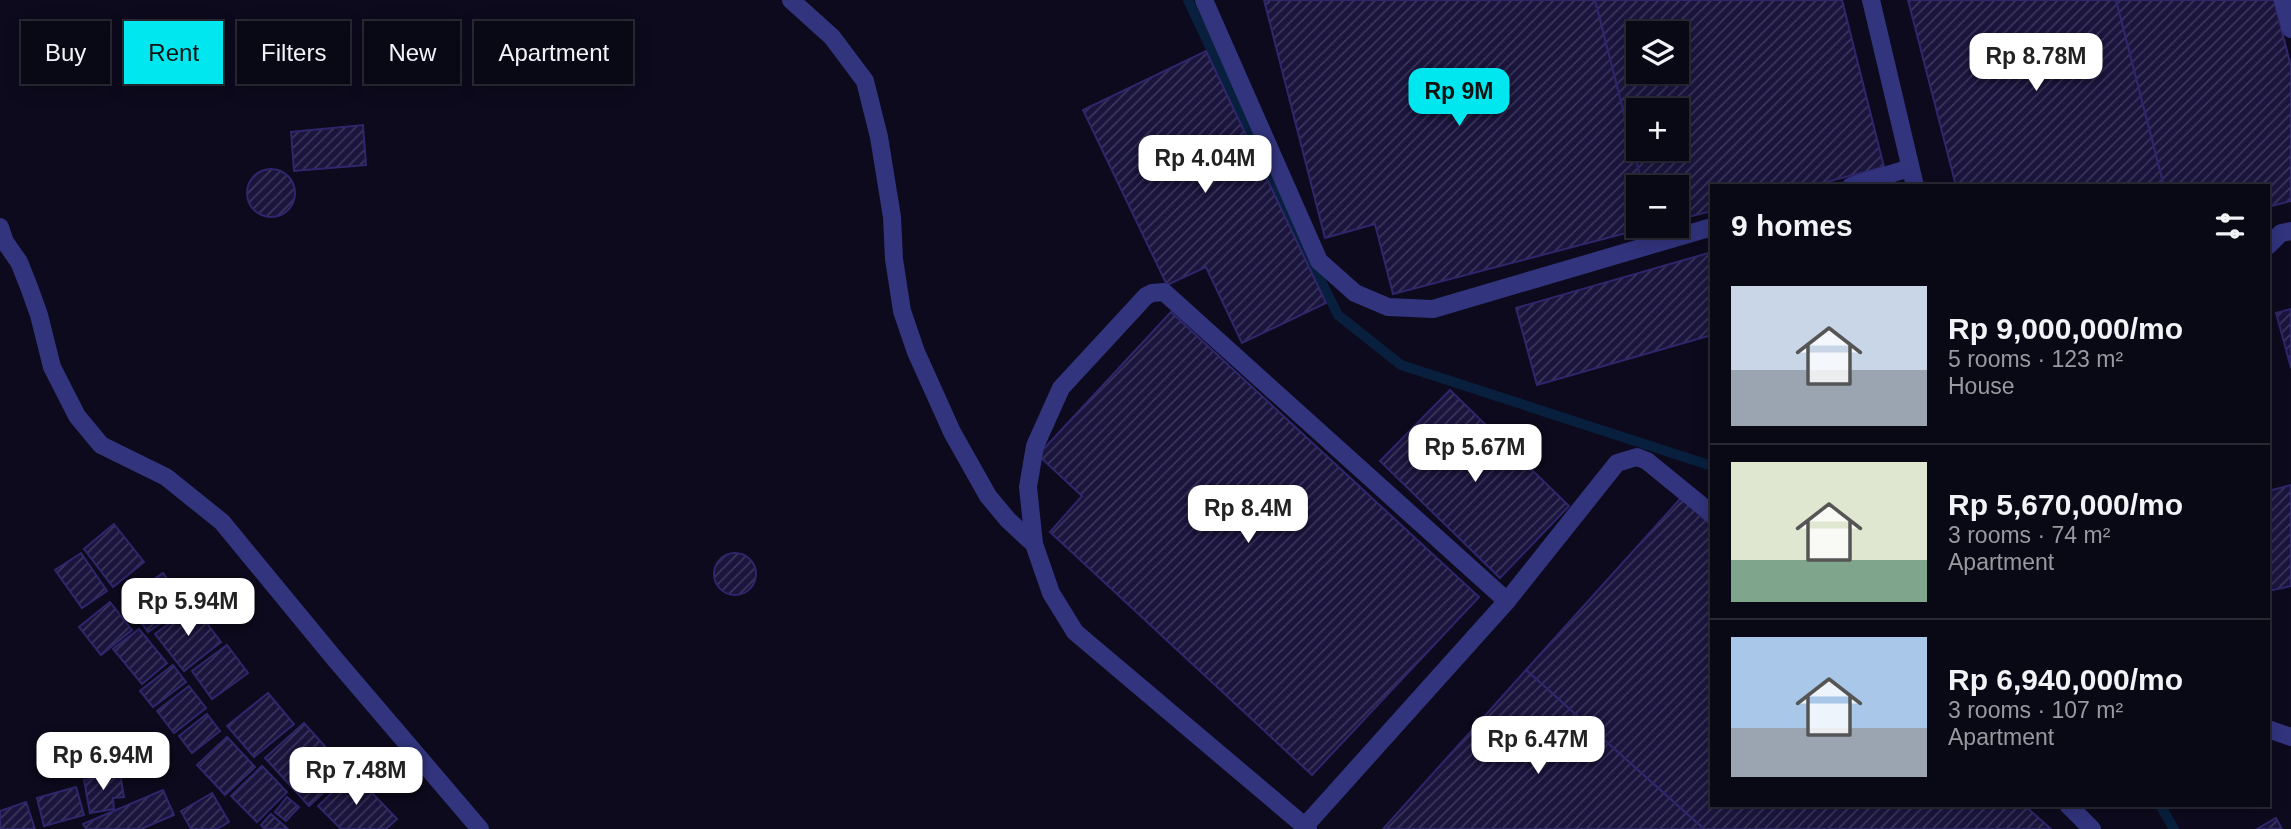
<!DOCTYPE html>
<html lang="en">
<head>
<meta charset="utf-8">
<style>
  body { margin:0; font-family:Helvetica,sans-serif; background:#171622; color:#f1f3f6; height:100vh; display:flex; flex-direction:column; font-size:26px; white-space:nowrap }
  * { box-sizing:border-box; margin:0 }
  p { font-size:23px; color:#999aa0 }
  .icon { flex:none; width:38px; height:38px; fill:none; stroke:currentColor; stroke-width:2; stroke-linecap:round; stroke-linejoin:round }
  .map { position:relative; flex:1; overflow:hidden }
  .sheet { position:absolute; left:1710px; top:184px; width:560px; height:623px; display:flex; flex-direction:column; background:#090815; border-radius:0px; box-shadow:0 4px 18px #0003,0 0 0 2px #292934 }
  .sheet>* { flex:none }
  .top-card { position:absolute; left:21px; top:21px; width:665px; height:63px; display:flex; gap:14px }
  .tools { position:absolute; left:1626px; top:21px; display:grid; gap:14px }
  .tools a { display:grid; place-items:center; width:63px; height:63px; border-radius:0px; background:#090815; box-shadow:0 4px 18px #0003,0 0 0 2px #292934; font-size:35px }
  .price { position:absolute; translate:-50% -60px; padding:0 16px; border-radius:14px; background:#fff; color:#222; font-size:23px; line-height:46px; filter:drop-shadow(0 2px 4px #0008) }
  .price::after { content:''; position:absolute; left:50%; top:42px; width:21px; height:16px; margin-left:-10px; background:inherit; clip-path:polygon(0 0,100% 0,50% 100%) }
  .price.selected { background:#00e7f0; color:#111 }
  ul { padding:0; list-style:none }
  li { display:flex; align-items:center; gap:21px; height:175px; padding:0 21px }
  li+li { border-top:2px solid #292934 }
  li span { display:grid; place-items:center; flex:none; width:196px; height:140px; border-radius:0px; color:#555 }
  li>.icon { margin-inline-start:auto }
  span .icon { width:84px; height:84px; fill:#fffc; stroke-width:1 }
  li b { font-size:30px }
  h2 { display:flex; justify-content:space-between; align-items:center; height:84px; padding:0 21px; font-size:30px }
  .tag { padding:0 24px; border-radius:0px; background:#090815; box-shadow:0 4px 18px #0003,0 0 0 2px #292934; font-size:24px; line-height:63px }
  .tag.selected { background:#00e7f0; color:#111 }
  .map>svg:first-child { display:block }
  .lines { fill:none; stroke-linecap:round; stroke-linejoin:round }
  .stream { stroke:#081f3d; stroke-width:10 }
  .building { fill:url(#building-hatch); stroke:#2f266b; stroke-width:2; fill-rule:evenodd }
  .lane { stroke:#32347e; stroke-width:18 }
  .street { stroke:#32347e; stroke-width:18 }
</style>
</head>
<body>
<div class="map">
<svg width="2291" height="829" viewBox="0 0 2291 829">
  <defs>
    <pattern id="building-hatch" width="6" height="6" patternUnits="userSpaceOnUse" patternTransform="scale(1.75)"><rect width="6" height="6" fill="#1b153e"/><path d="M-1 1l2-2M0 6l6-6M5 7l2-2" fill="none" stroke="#3b365b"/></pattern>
  </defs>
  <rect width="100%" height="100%" fill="#0c0a1c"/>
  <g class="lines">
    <g class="stream">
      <polyline points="1188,0 1307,253 1338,315 1401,365 1712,466"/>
      <polyline points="2160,805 2174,829"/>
    </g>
  </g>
  <g class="building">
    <polygon points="1264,0 1595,0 1643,187 1638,187 1638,226 1653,226 1393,294 1375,224 1325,238"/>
    <path d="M1595,0H1842L1884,167L1811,186H1712V211L1676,220V187H1643ZM1638,33H1676V72H1638ZM1638,110H1676V149H1638Z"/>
    <polygon points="1908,0 2116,0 2164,186 1956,186"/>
    <polygon points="2116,0 2274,0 2291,67 2291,201 2268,207 2268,186 2164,186"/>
    <polygon points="1206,51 1326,303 1242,343 1206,267 1167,285 1083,110"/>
    <polygon points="363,125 366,165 294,171 291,132"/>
    <circle cx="271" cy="193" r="24"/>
    <polygon points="1712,252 1712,335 1537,385 1516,308"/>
    <polygon points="2291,309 2291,368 2276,313"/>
    <polygon points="1171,312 1479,597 1312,775 1050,532 1082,496 1038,455"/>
    <polygon points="1450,390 1569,506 1500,578 1380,461"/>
    <polygon points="2291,485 2291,586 2268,591 2268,491"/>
    <polygon points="1681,498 1712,526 1712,805 2024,805 2051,829 1704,829 1526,670"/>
    <polygon points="114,524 144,562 113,587 84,549"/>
    <circle cx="735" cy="574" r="21"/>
    <polygon points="81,553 107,591 82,608 55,570"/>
    <polygon points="163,573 186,606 148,632 125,599"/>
    <polygon points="110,602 132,630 101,655 79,627"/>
    <polygon points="193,605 221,642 184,671 155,634"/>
    <polygon points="139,629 167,663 142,684 113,649"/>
    <polygon points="227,645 248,673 212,699 192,671"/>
    <polygon points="173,665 186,682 153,707 140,691"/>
    <polygon points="1526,670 1704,829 1383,829"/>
    <polygon points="189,686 206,708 174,733 157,711"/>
    <polygon points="268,693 294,724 254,757 227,726"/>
    <polygon points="207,714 220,731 192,753 179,736"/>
    <polygon points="304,723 347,771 309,806 265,758"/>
    <polygon points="227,737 255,767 225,795 197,765"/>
    <polygon points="262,766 287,792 257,822 231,796"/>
    <polygon points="120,773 124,797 113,798 114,809 90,813 84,780"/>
    <polygon points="353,773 397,819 386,829 341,829 318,806"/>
    <polygon points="76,787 84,815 44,826 37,798"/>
    <polygon points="163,790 174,815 141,829 86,829 83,824"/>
    <polygon points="212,793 229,822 217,829 191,829 181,811"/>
    <polygon points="287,797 299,807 286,821 275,812"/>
    <polygon points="26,802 35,829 0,829 0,811"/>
    <polygon points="271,814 288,829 265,829 261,825"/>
    <polygon points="2276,818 2282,829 2257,829"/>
  </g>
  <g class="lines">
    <g class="lane">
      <polyline points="791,0 832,37 865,81 879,137 892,217 894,259 902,311 916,352 952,432 988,496 1008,520 1034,544"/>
      <polyline points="1204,0 1319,261 1355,293 1388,307 1433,309 1712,227"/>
      <polyline points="1871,0 1915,186"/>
      <polyline points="2283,0 2291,29"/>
      <polyline points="1851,186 1910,168"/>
      <polyline points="2268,246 2281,233 2291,231"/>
      <polyline points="2268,729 2291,737"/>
      <polyline points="2068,805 2092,829"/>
      <polyline points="1305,826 1507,601 1617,463 1637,457 1647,461 1712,514"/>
      <polyline points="1308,829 1075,632 1051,593 1034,544 1028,487 1035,446 1061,388 1146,296 1152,293 1164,292 1507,601"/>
    </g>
    <polyline class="street" points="0,227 5,242 19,262 29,287 39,315 52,367 77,416 101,445 166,477 222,522 334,658 480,829"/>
  </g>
</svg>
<div class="tools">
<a><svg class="icon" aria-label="layers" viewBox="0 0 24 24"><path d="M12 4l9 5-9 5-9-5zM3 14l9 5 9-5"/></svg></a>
<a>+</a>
<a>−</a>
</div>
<b class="price" style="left:2036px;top:93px">Rp 8.78M</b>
<b class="price selected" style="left:1459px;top:128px">Rp 9M</b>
<b class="price" style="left:1205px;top:195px">Rp 4.04M</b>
<b class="price" style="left:1475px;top:484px">Rp 5.67M</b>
<b class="price" style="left:1248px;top:545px">Rp 8.4M</b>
<b class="price" style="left:188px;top:638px">Rp 5.94M</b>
<b class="price" style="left:1538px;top:776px">Rp 6.47M</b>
<b class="price" style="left:103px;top:792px">Rp 6.94M</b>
<b class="price" style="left:356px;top:807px">Rp 7.48M</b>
<div class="top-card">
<a class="tag">Buy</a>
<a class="tag selected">Rent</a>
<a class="tag">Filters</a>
<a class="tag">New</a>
<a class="tag">Apartment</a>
</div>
<section class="sheet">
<h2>9 homes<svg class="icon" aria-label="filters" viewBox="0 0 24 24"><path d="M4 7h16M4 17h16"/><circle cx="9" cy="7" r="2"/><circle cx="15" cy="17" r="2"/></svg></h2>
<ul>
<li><span style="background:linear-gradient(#c9d6e8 60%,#9aa5b1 0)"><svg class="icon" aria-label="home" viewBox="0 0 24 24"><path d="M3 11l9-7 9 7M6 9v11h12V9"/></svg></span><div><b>Rp 9,000,000/mo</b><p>5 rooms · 123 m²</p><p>House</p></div></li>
<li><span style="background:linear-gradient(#dfe7d0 70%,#7fa58c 0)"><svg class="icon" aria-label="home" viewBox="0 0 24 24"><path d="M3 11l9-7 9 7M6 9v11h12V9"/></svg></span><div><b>Rp 5,670,000/mo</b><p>3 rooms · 74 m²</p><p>Apartment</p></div></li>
<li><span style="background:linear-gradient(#a9c7e8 65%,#9aa5b1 0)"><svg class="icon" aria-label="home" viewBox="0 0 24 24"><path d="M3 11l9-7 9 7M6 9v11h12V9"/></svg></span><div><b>Rp 6,940,000/mo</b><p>3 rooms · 107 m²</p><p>Apartment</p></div></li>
</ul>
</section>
</div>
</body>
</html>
